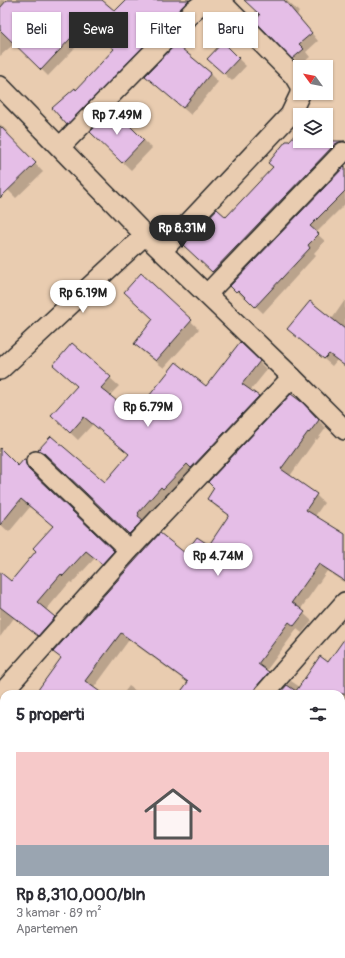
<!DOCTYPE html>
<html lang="id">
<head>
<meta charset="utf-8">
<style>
  body { margin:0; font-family:Pangolin,sans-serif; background:#f2f2f3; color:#2b2b33; height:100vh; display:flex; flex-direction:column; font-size:15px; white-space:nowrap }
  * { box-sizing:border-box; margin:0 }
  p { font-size:13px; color:#7c7c81 }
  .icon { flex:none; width:22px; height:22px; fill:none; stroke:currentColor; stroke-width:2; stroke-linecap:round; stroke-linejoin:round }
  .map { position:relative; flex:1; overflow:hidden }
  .drawer { position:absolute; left:0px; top:690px; width:345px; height:268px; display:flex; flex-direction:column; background:#fff; border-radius:12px 12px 0 0; box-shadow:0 1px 3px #0004 }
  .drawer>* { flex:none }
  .top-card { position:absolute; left:12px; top:12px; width:321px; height:36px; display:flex; gap:8px }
  .needle { width:26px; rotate:303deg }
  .buttons { position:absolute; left:293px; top:60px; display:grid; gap:8px }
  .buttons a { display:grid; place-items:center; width:40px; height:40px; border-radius:0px; background:#fff; box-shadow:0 1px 3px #0004; font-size:20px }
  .price { position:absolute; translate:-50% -34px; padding:0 9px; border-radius:14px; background:#fff; color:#222; font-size:13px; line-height:26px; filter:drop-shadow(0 1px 2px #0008) }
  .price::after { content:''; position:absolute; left:50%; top:24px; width:12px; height:9px; margin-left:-6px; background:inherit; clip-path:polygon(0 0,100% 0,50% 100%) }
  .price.active { background:#2b2b2b; color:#fff }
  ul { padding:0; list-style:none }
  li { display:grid; align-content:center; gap:8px; height:212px; padding:0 16px }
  li span { display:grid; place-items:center; height:124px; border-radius:0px; color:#555 }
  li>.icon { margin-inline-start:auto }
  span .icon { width:72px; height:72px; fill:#fffc; stroke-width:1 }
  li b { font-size:17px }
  h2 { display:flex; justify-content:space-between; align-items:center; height:48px; padding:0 16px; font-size:17px }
  .chip { padding:0 14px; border-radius:0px; background:#fff; box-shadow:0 1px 3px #0004; font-size:14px; line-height:36px }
  .chip.active { background:#2b2b2b; color:#fff }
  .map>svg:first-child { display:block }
  .shadow { fill:#0003 }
  .building { fill:#e5bee7; stroke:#2b2b2b }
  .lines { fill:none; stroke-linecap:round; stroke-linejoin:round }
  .minor-casing { stroke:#2b2b2b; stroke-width:22 }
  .minor { stroke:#e9ccb0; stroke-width:19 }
</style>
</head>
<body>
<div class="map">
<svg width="345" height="958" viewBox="0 0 345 958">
  <rect width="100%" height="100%" fill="#e9ccb0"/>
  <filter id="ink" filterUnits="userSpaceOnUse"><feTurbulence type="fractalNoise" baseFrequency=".025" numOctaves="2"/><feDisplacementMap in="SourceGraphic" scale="8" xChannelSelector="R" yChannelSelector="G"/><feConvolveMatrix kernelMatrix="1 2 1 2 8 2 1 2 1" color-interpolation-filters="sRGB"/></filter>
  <g filter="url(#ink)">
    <g class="shadow">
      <polygon points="0,0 101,0 115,13 127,0 184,0 194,9 74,131 67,124 115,50 92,30 48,76 15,43 0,56"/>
      <polygon points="258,0 286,0 299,12 297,15 318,41 306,52 310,57 300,65 256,21 261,15"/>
      <polygon points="223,44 246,66 232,81 217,67"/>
      <polygon points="210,74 218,82 191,115 147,77"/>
      <polygon points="113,110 152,148 131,170 91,132"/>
      <polygon points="0,124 9,133 7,135 43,172 16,198 0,182"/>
      <polygon points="300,130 300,141 326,141 326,137 342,152 220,279 192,252 226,219 274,168 283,150"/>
      <polygon points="345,167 345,204 316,233 325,241 314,253 316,255 263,313 245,296 244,298 231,286"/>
      <polygon points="141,274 199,329 164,368 143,352 135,344 154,319"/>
      <polygon points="345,300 345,367 337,360 332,366 288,328 311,301 332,319"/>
      <polygon points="240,343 267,370 250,391 266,405 137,542 53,461 48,458 40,450 105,483 130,455 93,424 78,440 60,423 78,387 72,344 119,386 109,396 134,417 206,387"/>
      <polygon points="302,404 326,428 317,440 316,439 290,476 316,495 324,503 315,516 345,534 345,583 327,571 300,610 312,621 302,633 297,629 266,671 276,680 264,694 180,694 188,683 129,640 93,689 96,694 36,694 62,659 55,652 186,555 209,547 230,516 216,507 208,499"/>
      <polygon points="0,457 18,468 24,460 32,468 36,478 121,560 111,572 95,558 72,583 70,582 46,610 63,626 47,643 14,618 0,637 0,582 11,583 38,551 54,526 30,507 9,532 0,524"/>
      <polygon points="345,639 345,834 341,831 341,694 280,694 291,681 300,687 328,663"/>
      <polygon points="129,686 140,694 123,694"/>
      <polygon points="20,691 24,694 17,694"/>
      <polygon points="4,761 4,806 0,803 0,766"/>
      <polygon points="0,909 4,911 4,954 8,954 7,956 9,958 0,958"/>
      <polygon points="63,954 87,954 92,958 60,958"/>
    </g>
    <g class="building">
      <polygon points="7,0 102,0 115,11 126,0 189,0 67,125 52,108 75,88 76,90 114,49 85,23 41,70 0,30 0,8"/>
      <polygon points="244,0 284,0 312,33 299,44 304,49 292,59 255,21 260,15"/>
      <polygon points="223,42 239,58 224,74 207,59"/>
      <polygon points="176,44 211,73 183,108 145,76"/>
      <polygon points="113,109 144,140 122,163 90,132"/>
      <polygon points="0,126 36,163 0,198"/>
      <polygon points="300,129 300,141 326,141 326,135 333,141 345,141 340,142 335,144 212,272 183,245 217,209 226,217 273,167 268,163 286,141 289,141"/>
      <polygon points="345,166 345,191 310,226 319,234 308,245 310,248 255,307 238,290 236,292 230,286"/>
      <polygon points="141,273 192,320 156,361 134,344 153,319 124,292"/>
      <polygon points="310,301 345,329 345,366 329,354 324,359 287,329"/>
      <polygon points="240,342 260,361 242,384 259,396 191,468 187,464 163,489 161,487 138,513 139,514 138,516 143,520 129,534 44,453 38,450 51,436 105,482 129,454 84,417 70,433 51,415 77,386 53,365 72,343 111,377 101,388 134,415 176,362 206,386"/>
      <polygon points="291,394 303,403 319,420 309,433 308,432 281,469 317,494 306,510 345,534 345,581 319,564 292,602 305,612 294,626 289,622 258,664 269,672 256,687 253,694 179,694 188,682 121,633 85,681 103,694 35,694 61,658 53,652 160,533 185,553 197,537 209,545 229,515 207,499 214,488 208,482"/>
      <polygon points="0,448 18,466 24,459 25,459 26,464 28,469 114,551 102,564 86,551 63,576 61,574 37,602 55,617 38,636 0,607 0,572 11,581 36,551 33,548 53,526 21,499 0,525"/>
      <polygon points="345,638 345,694 279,694 287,685 296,691 320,656 328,662"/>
    </g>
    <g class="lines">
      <defs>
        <g id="minor">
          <polyline points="0,86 145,235 292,377 345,430"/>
          <path d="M60,147L194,10C203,2 213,0 224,5L294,76L300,86"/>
          <polyline points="162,251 290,115 300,94 300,91"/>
          <polyline points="207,294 343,152"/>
          <polyline points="0,370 145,235"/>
          <polyline points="36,461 129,550"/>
          <polyline points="264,694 345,602"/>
          <polyline points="0,695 131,548 292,377"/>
          <polyline points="0,714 4,717"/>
          <polyline points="32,958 35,954"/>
        </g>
      </defs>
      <use href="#minor" class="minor-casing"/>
      <use href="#minor" class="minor"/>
    </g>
  </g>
</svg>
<div class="buttons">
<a><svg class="needle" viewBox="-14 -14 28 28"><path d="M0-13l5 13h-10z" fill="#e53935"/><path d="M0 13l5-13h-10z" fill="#7c7c81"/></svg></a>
<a><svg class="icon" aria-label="layers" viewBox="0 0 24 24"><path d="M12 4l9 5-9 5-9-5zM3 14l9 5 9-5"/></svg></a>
</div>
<b class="price" style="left:117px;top:136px">Rp 7.49M</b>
<b class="price active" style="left:182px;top:249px">Rp 8.31M</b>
<b class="price" style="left:83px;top:314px">Rp 6.19M</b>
<b class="price" style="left:148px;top:428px">Rp 6.79M</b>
<b class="price" style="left:218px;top:577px">Rp 4.74M</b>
<div class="top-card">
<a class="chip">Beli</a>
<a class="chip active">Sewa</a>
<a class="chip">Filter</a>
<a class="chip">Baru</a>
</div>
<section class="drawer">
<h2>5 properti<svg class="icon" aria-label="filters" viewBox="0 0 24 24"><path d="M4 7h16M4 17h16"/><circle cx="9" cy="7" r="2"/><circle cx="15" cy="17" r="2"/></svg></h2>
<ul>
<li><span style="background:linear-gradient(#f6c9c9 75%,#9aa5b1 0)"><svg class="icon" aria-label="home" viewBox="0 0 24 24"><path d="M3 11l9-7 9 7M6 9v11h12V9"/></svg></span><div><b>Rp 8,310,000/bln</b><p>3 kamar · 89 m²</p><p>Apartemen</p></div></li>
</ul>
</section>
</div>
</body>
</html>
